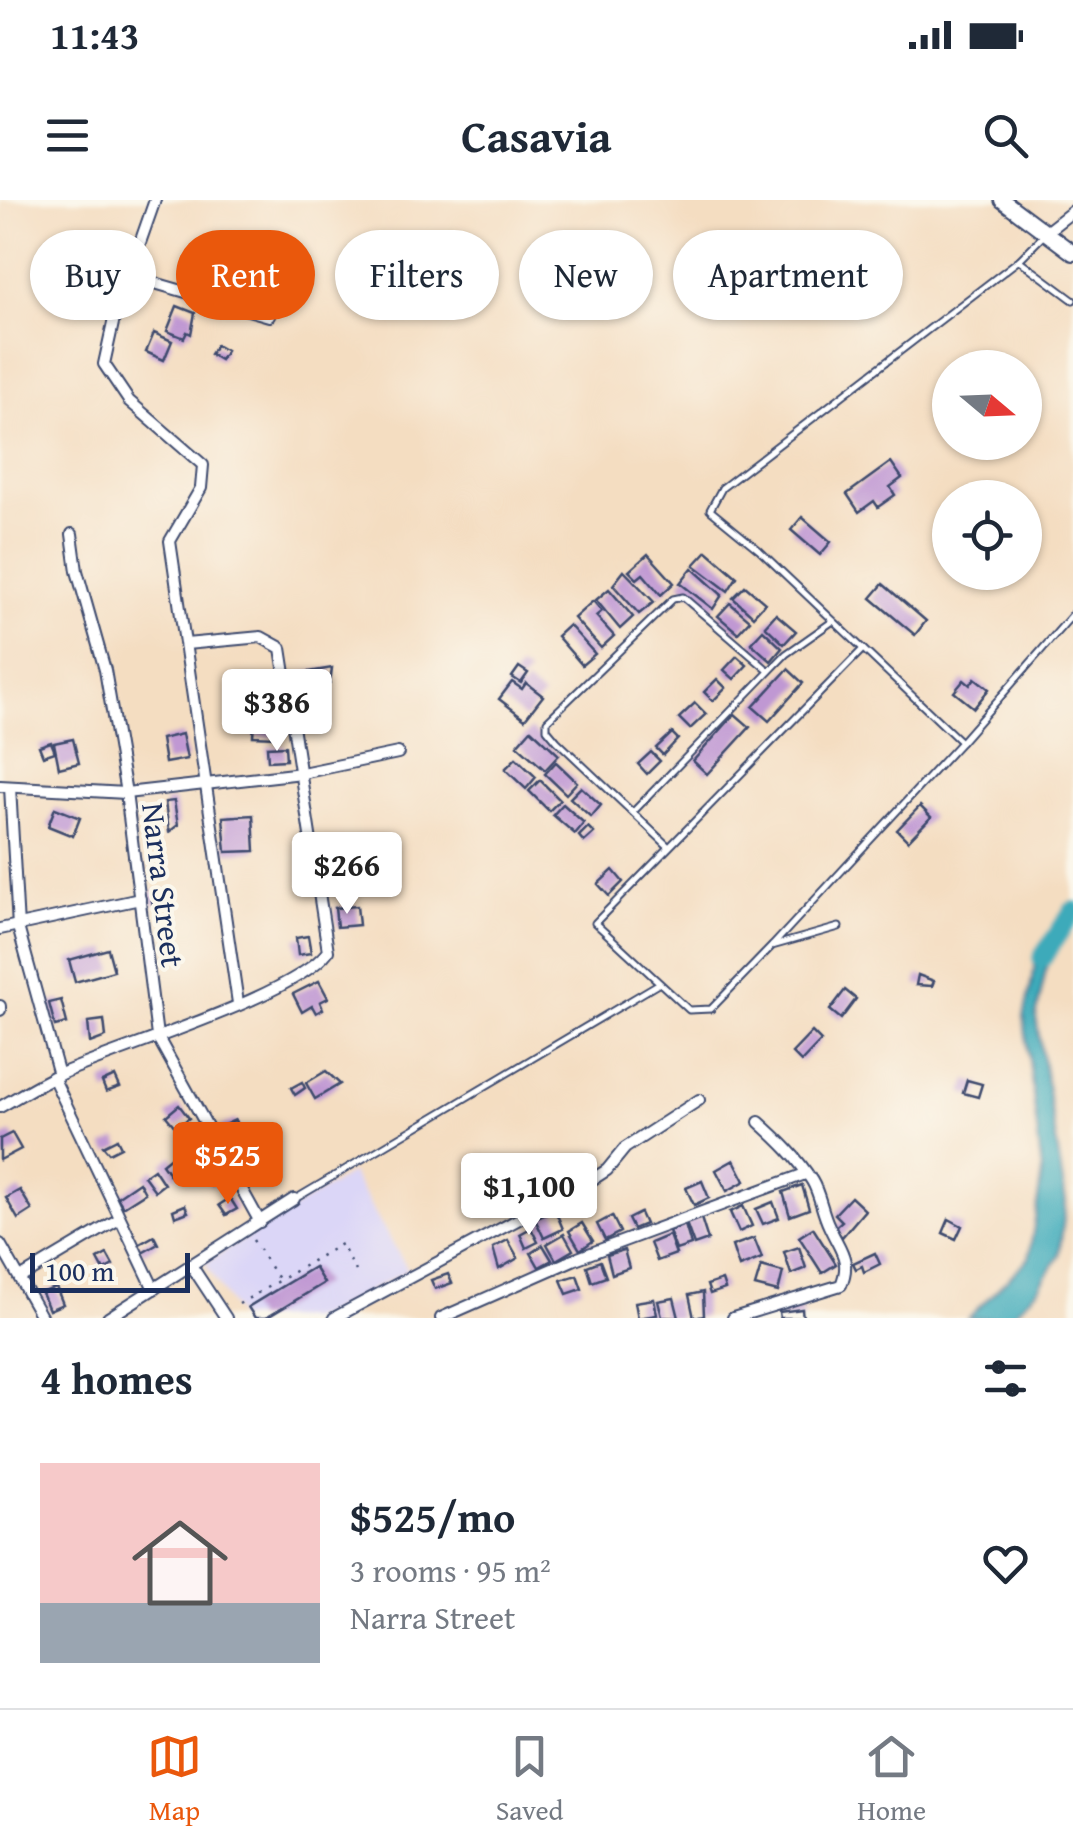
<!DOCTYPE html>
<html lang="en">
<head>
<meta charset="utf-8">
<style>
  body { margin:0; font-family:"Gentium Book Plus",serif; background:#f6f6f7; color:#1f2937; height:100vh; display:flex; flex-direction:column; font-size:38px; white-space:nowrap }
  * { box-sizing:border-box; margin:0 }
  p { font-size:32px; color:#747a83 }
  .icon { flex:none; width:55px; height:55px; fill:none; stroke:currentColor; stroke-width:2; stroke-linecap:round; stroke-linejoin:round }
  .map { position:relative; height:1118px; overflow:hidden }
  .sheet { display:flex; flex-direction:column; background:#fff; flex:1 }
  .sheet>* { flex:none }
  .hud { position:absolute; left:30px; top:30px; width:1015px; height:90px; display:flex; gap:20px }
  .needle { width:65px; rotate:109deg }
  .tools { position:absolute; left:932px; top:150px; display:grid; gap:20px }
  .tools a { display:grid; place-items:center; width:110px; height:110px; border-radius:50%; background:#fff; box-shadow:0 2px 8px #0004; font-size:50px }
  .scale { position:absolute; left:30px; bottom:25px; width:160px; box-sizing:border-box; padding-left:10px; border:5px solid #1b2f5e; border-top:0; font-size:28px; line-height:35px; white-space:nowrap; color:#1b2f5e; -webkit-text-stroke:8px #fbf7ec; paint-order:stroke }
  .price { position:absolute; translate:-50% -85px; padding:0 22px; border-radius:10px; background:#fff; color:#222; font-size:32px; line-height:65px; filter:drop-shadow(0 2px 5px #0008) }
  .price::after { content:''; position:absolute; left:50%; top:60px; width:30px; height:22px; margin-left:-15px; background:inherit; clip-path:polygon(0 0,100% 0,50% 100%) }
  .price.active { background:#ea580c; color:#fff }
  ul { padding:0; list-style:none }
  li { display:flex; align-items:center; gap:30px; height:250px; padding:0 40px }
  li span { display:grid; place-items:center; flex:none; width:280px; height:200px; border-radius:0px; color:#555 }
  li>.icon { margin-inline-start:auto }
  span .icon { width:120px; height:120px; fill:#fffc; stroke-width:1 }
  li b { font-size:42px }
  h2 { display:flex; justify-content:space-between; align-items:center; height:120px; padding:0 40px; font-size:42px }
  .pill { padding:0 35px; border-radius:45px; background:#fff; box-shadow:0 2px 8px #0004; font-size:35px; line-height:90px }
  .pill.active { background:#ea580c; color:#fff }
  .status { display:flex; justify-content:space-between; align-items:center; height:70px; padding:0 50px; background:#fff; direction:ltr }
  .status svg { height:28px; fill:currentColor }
  header { display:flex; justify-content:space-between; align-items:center; height:130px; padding:0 40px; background:#fff; font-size:45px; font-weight:700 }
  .tab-bar { display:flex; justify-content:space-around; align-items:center; height:140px; border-top:2px solid #e0e1e3; background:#fff; font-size:28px; color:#747a83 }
  .tab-bar a { display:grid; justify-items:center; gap:5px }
  .tab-bar .active { color:#ea580c }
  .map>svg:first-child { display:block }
  .built { fill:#dbd6f7 }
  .water { fill:#3caaba; stroke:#2c6c8c; stroke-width:2.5 }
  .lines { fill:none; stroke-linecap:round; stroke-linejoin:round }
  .river { stroke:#3caaba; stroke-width:20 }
  .building { fill:#c098d3 }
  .service-casing { stroke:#3c496d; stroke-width:9 }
  .minor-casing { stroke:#3c496d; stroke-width:14 }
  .secondary-casing { stroke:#3c496d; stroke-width:18 }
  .path { stroke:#3c496d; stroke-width:2.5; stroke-dasharray:2.5 8; stroke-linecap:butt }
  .service { stroke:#fff; stroke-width:5 }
  .minor { stroke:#fff; stroke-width:10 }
  .secondary { stroke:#fff; stroke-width:14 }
  .labels { text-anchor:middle; stroke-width:8; stroke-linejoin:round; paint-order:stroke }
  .street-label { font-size:32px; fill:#1b2f5e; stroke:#fbf7ec }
</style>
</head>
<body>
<div class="status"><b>11:43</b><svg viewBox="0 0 49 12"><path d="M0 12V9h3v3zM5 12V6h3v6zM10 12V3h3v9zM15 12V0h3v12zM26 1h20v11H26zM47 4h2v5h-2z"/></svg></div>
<header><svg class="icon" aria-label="menu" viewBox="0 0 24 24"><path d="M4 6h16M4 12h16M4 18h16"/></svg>Casavia<svg class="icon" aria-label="search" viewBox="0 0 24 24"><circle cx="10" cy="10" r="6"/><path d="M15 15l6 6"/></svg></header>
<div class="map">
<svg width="1073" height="1118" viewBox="0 0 1073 1118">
  <rect width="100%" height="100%" fill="#fbf7ec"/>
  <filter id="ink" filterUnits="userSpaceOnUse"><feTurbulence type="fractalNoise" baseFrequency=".01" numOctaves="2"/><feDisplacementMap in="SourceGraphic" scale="20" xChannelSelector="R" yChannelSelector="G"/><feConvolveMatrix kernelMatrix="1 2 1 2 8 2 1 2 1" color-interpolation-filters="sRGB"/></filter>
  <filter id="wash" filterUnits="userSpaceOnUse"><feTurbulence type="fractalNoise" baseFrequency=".0048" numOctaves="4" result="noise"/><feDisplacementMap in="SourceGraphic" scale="40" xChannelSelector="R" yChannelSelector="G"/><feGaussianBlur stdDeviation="2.25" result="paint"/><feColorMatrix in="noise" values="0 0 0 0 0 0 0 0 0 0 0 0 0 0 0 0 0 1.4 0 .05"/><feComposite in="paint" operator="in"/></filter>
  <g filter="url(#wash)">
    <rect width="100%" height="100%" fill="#f4ddc1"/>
    <polygon class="built" points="351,973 408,1070 319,1118 239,1118 205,1063"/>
    <polygon class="water" points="1053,736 1036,817 1066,1002 1059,1056 1039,1088 1009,1118 968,1118 1029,1058 1042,973 1024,817 1037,756"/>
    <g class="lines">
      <polyline class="river" points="1042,758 1073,711"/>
    </g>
    <g id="blocks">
      <g class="building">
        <polygon points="189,73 203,78 197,92 183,87"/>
        <polygon points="94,79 102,93 89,101 81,87"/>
        <polygon points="177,106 195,113 191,134 187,132 184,138 167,131"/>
        <polygon points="154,133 172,141 164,160 146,152"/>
        <polygon points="216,145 226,151 220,160 210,154"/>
        <polygon points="891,262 902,278 890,287 895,295 878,307 874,301 859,312 847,294"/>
        <polygon points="802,317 831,342 820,355 791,330"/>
        <polygon points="707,351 737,377 728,391 694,365"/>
        <polygon points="648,354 674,383 661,395 643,374 637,379 629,371"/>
        <polygon points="692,368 722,395 713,409 680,383"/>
        <polygon points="624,371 654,402 639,414 613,385"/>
        <polygon points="883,384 926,421 915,435 871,398"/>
        <polygon points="745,386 765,403 753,416 733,398"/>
        <polygon points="609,389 633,417 620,429 596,400"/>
        <polygon points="593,401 602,411 596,416 614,436 601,448 574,418"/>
        <polygon points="730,403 750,420 738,433 718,416"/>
        <polygon points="776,414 796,431 784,444 765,426"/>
        <polygon points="569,425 595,454 582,465 557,436"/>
        <polygon points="763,430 782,448 771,461 751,443"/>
        <polygon points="737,456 747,465 734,479 724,470"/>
        <polygon points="519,467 528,473 521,483 512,477"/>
        <polygon points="332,468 330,483 305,487 303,473"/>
        <polygon points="788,469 803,483 769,521 753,507"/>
        <polygon points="975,478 989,489 974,508 954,492 964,480 970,485"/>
        <polygon points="717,479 726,488 713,501 704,492"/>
        <polygon points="512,482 522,489 526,483 543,496 525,519 499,499"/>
        <polygon points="695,503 706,514 690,529 679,518"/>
        <polygon points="735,514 750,527 707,574 693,561"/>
        <polygon points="254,523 277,524 276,537 253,536"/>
        <polygon points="531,529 559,555 545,570 517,545"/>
        <polygon points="672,533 678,539 663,555 656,548"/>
        <polygon points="182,534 187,559 165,563 161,539"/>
        <polygon points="73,539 79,563 59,568 54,543"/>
        <polygon points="51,542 55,552 43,556 39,546"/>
        <polygon points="285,546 286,560 268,561 267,547"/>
        <polygon points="651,552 660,561 647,574 638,564"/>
        <polygon points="516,558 536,577 526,589 505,569"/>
        <polygon points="556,562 577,582 566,594 545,574"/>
        <polygon points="540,580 560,600 549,611 529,591"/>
        <polygon points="581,587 601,605 591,617 570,598"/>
        <polygon points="174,601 178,625 169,632 165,602"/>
        <polygon points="563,604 584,623 575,634 553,615"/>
        <polygon points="920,606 931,617 908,641 897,630"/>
        <polygon points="55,608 80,618 73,636 48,626"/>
        <polygon points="253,615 255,651 226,652 223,617"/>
        <polygon points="588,627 594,633 584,642 579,636"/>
        <polygon points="334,649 349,650 350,665 335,666"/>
        <polygon points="613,670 623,682 609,696 598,684"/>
        <polygon points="160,690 163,702 153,705 150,693"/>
        <polygon points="357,706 359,725 337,727 335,708"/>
        <polygon points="308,736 311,753 298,755 296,738"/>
        <polygon points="108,749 114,771 75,782 69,760"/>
        <polygon points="918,775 934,781 932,786 916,785"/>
        <polygon points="319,781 328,798 320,802 323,809 316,813 312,806 302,812 293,794"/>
        <polygon points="845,790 856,799 841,819 830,810"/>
        <polygon points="61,800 67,823 55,826 49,803"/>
        <polygon points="104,820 106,837 90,843 88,822"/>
        <polygon points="812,832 821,841 801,862 792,853"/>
        <polygon points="326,871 340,884 315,899 306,883"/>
        <polygon points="115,876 120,887 106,892 102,882"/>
        <polygon points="967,880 982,884 978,897 963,893"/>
        <polygon points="302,882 305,888 295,895 291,888"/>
        <polygon points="179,905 189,918 176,928 166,916"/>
        <polygon points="235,920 241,934 226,940 220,927"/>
        <polygon points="12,933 21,949 0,960 0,939"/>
        <polygon points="117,939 121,947 109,953 103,946"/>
        <polygon points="172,956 183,970 172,978 162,964"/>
        <polygon points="734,960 745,981 727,991 716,970"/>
        <polygon points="212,967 221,979 211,986 202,974"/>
        <polygon points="154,969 164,984 155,991 144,976"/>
        <polygon points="702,981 709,998 694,1005 686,988"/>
        <polygon points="139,982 145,993 123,1007 117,997"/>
        <polygon points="802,985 809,1009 790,1016 783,992"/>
        <polygon points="20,990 32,1010 18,1019 6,998"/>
        <polygon points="851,997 865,1010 842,1037 834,1028 842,1021 835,1014"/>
        <polygon points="230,998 237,1009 226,1015 219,1005"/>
        <polygon points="773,1002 779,1018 763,1024 756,1009"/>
        <polygon points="185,1005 188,1012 175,1017 173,1010"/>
        <polygon points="743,1006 752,1026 739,1032 730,1012"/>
        <polygon points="555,1010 563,1029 544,1038 535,1019"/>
        <polygon points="640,1013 645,1024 633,1029 628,1019"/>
        <polygon points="612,1016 620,1032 605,1040 597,1024"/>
        <polygon points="701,1018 708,1040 694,1045 686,1023"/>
        <polygon points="949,1019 962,1026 956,1039 943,1033"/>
        <polygon points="582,1023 593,1041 580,1050 569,1031"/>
        <polygon points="685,1025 691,1045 676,1050 669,1031"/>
        <polygon points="531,1028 538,1042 526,1048 520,1034"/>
        <polygon points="813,1028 836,1064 822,1073 799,1037"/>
        <polygon points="564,1034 573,1050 556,1060 547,1044"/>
        <polygon points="669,1035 676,1054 657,1061 650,1043"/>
        <polygon points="154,1036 158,1044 142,1053 138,1045"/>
        <polygon points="754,1038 762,1058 739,1067 732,1046"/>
        <polygon points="508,1040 518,1058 499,1069 493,1048"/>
        <polygon points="543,1045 552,1060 539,1067 531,1053"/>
        <polygon points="799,1047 806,1068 791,1074 784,1052"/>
        <polygon points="624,1050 629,1068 612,1074 607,1055"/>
        <polygon points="875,1053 880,1064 864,1072 862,1066 856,1069 853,1063"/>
        <polygon points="107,1054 113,1065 104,1070 98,1059"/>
        <polygon points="600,1061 606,1077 592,1082 587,1066"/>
        <polygon points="761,1066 783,1072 778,1092 755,1086"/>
        <polygon points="314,1067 324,1083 266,1118 255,1118 248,1107"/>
        <polygon points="448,1074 452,1083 435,1089 431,1080"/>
        <polygon points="577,1075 582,1089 567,1094 561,1080"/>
        <polygon points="722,1080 725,1089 710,1094 707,1085"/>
        <polygon points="56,1087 63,1104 49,1110 42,1093"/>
        <polygon points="703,1092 704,1116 694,1118 689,1095"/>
        <polygon points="674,1098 679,1118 662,1117 658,1101"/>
        <polygon points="654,1099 657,1115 638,1118 635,1102"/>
        <polygon points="802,1109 803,1118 780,1118 779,1112"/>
      </g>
    </g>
  </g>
  <g filter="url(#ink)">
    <use href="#blocks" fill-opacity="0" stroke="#3c496d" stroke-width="2.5"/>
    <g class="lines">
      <defs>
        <g id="service">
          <polyline points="1043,36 1019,60 722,288 710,310 759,350 961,542 1073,414"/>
          <polyline points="1019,60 1073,100"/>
          <polyline points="634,611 786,454 833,421"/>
          <polyline points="669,647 557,541 547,529 547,521 673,399 683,397 769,471"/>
          <polyline points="839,727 772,746 711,809 689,810 595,723 863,449"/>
          <polyline points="773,745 961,542"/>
          <polyline points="295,999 658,784"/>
        </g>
        <g id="minor">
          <polyline points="155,0 115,114 104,164 129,201 203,265 201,288 170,341 238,803"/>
          <polyline points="1046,32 1073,11"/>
          <polyline points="127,75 269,116"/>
          <polyline points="72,334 77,371 105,470 126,593 157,836 260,1022"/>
          <polyline points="0,586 126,593 302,573 398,553"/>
          <polyline points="10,587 18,727 59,875"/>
          <polyline points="0,729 140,699"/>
          <polyline points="0,806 0,810"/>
          <polyline points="53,877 154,1089"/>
          <path d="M0,907C18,897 36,885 54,877C114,849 295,797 328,751L281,448L261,437L186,444"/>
          <polyline points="0,1044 42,1118"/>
          <polyline points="191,1065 226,1118"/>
          <polyline points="20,1078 119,1019"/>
          <polyline points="108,1118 294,999"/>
          <polyline points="334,1118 590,981 607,970 625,948 699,900"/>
          <polyline points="441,1118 575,1059 805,974"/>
          <path d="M733,1118L841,1085C852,1059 839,1049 829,1026C822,1012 820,994 812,981C798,958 779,940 759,922"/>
        </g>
        <polyline id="secondary" points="1002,0 1073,53"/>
      </defs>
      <use href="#service" class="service-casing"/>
      <use href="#minor" class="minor-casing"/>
      <use href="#secondary" class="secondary-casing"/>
      <g class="path">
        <polyline points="253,1040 278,1079"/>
        <polyline points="239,1104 341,1044 356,1071"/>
      </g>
      <use href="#service" class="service"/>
      <use href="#minor" class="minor"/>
      <use href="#secondary" class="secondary"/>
    </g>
  </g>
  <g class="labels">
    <g class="street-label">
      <text transform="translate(163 685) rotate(83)" y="11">Narra Street</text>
    </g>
  </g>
</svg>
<div class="tools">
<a><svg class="needle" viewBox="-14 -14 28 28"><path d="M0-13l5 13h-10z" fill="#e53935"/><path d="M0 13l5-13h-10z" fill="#747a83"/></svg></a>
<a><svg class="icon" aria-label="locate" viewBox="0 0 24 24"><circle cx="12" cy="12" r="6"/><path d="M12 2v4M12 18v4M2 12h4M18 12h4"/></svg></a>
</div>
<div class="scale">100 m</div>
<b class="price" style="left:277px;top:554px">$386</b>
<b class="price" style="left:347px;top:717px">$266</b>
<b class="price active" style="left:228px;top:1007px">$525</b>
<b class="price" style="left:529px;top:1038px">$1,100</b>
<div class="hud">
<a class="pill">Buy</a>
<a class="pill active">Rent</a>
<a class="pill">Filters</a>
<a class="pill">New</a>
<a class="pill">Apartment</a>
</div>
</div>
<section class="sheet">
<h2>4 homes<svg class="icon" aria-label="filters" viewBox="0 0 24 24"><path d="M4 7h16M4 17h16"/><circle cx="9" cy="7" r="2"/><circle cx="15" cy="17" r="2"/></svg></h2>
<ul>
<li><span style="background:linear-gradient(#f6c9c9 70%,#9aa5b1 0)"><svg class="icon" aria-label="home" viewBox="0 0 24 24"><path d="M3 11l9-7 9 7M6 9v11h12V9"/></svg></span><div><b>$525/mo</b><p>3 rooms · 95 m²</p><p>Narra Street</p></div><svg class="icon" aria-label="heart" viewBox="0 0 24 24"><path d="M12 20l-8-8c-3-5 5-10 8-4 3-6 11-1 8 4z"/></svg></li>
</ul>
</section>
<nav class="tab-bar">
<a class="active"><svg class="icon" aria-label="map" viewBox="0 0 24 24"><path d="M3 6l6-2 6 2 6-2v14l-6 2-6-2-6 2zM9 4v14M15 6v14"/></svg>Map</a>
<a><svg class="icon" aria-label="saved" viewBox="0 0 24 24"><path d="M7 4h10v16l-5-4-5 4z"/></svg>Saved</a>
<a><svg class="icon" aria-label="home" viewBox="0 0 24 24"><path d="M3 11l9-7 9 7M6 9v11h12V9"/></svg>Home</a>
</nav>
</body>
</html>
